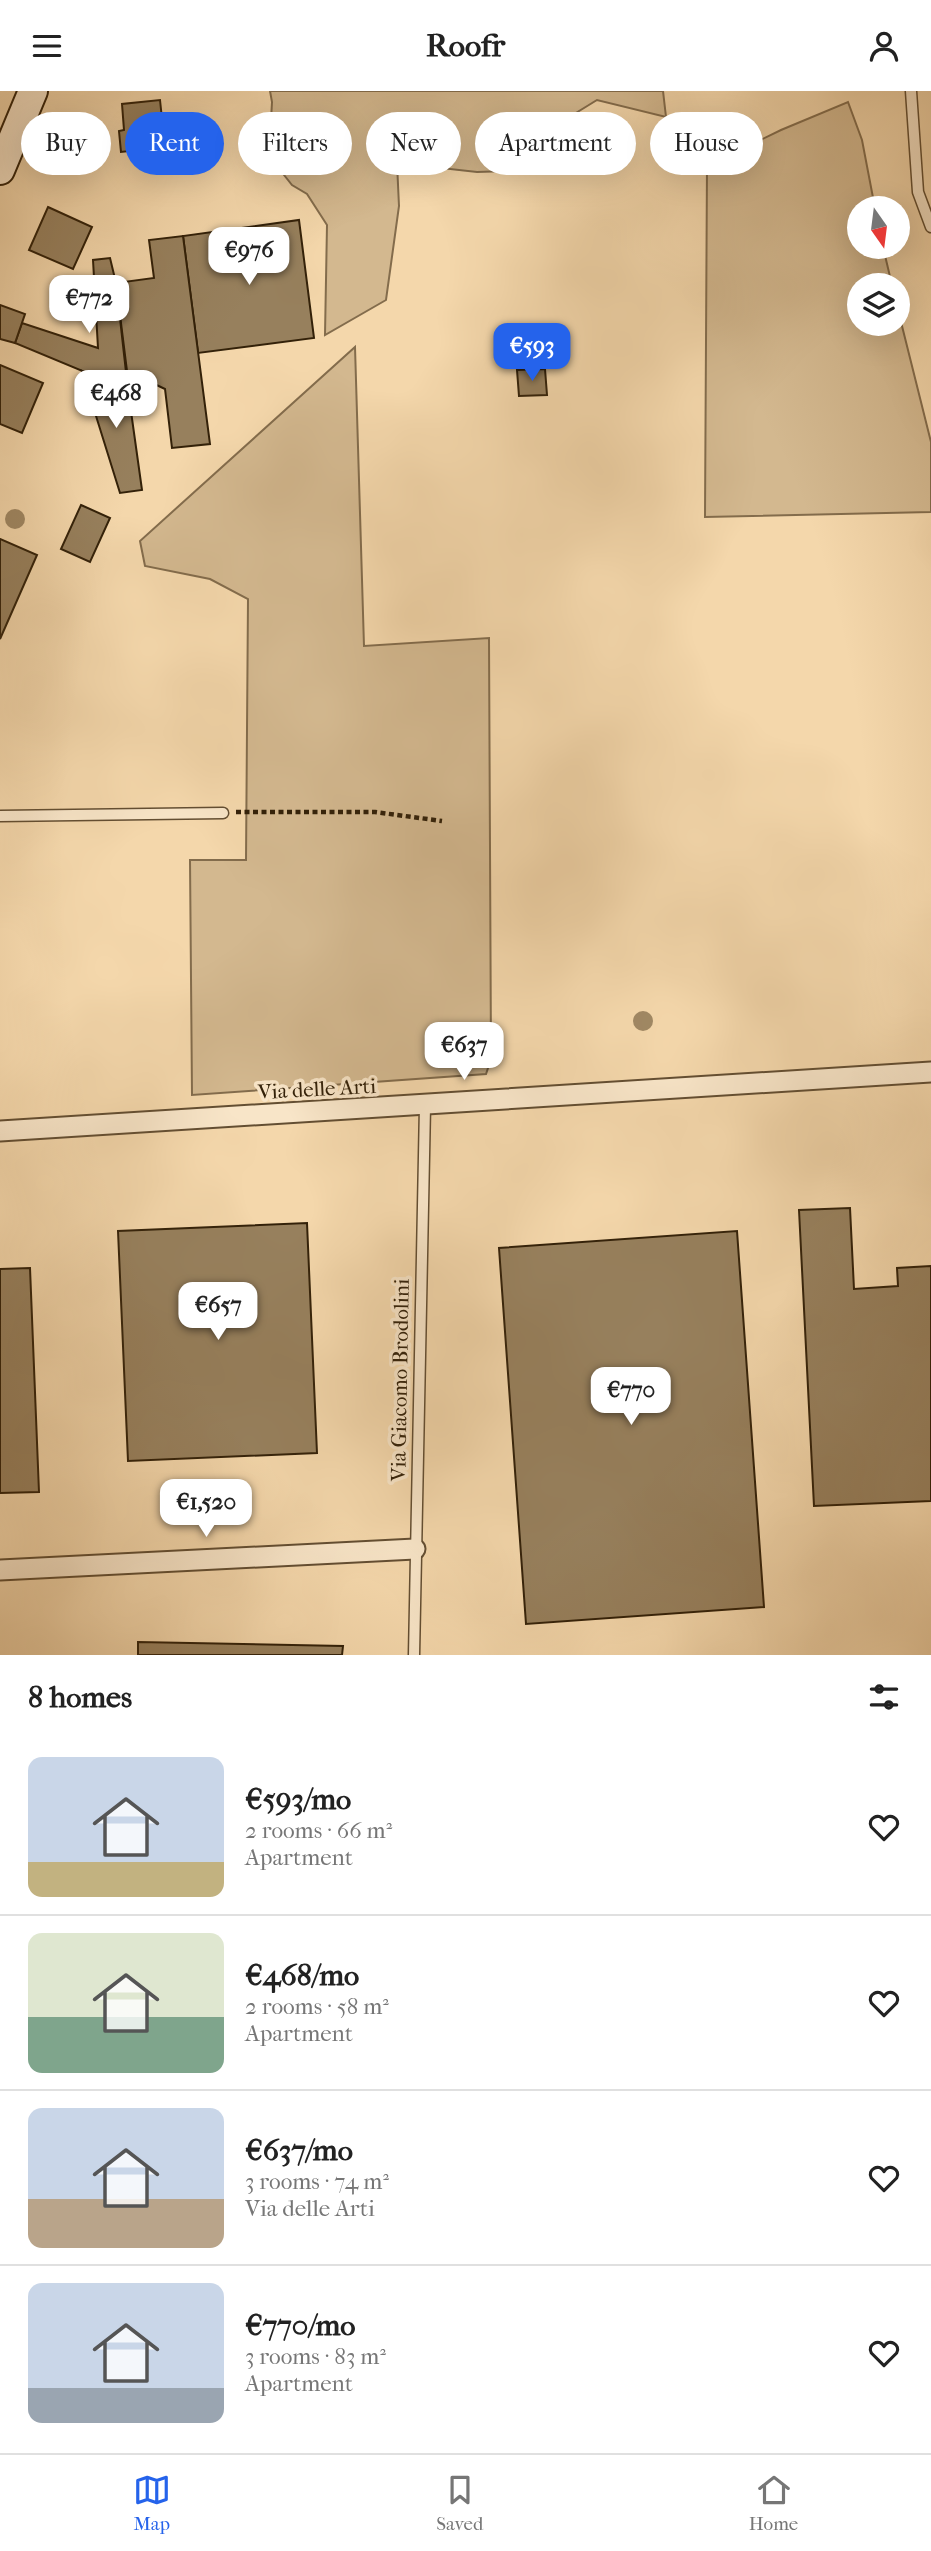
<!DOCTYPE html>
<html lang="en">
<head>
<meta charset="utf-8">
<style>
  body { margin:0; font-family:"IM FELL French Canon",serif; background:#f6f6f6; color:#222; height:100vh; display:flex; flex-direction:column; font-size:26px; white-space:nowrap }
  * { box-sizing:border-box; margin:0 }
  p { font-size:23px; color:#767676 }
  .icon { flex:none; width:38px; height:38px; fill:none; stroke:currentColor; stroke-width:2; stroke-linecap:round; stroke-linejoin:round }
  .map { position:relative; height:1564px; overflow:hidden }
  .panel { display:flex; flex-direction:column; background:#fff; flex:1 }
  .panel>* { flex:none }
  .top-card { position:absolute; left:21px; top:21px; width:889px; height:63px; display:flex; gap:14px }
  .needle { width:46px; rotate:166deg }
  .buttons { position:absolute; left:847px; top:105px; display:grid; gap:14px }
  .buttons a { display:grid; place-items:center; width:63px; height:63px; border-radius:50%; background:#fff; box-shadow:0 7px 28px #0002; font-size:35px }
  .price { position:absolute; translate:-50% -60px; padding:0 16px; border-radius:14px; background:#fff; color:#222; font-size:23px; line-height:46px; filter:drop-shadow(0 2px 4px #0008) }
  .price::after { content:''; position:absolute; left:50%; top:42px; width:21px; height:16px; margin-left:-10px; background:inherit; clip-path:polygon(0 0,100% 0,50% 100%) }
  .price.active { background:#2563eb; color:#fff }
  ul { padding:0; list-style:none }
  li { display:flex; align-items:center; gap:21px; height:175px; padding:0 28px }
  li+li { border-top:2px solid #e0e0e0 }
  li span { display:grid; place-items:center; flex:none; width:196px; height:140px; border-radius:14px; color:#555 }
  li>.icon { margin-inline-start:auto }
  span .icon { width:84px; height:84px; fill:#fffc; stroke-width:1 }
  li b { font-size:30px }
  h2 { display:flex; justify-content:space-between; align-items:center; height:84px; padding:0 28px; font-size:30px }
  .chip { padding:0 24px; border-radius:32px; background:#fff; box-shadow:0 7px 28px #0002; font-size:24px; line-height:63px }
  .chip.active { background:#2563eb; color:#fff }
  header { display:flex; justify-content:space-between; align-items:center; height:91px; padding:0 28px; background:#fff; font-size:32px; font-weight:800 }
  .tabs { display:flex; justify-content:space-around; align-items:center; height:98px; border-top:2px solid #e0e0e0; background:#fff; font-size:19px; color:#767676 }
  .tabs a { display:grid; justify-items:center; gap:4px }
  .tabs .active { color:#2563eb }
  .map>svg:first-child { display:block }
  .green { fill:#d3b88f; stroke:#836c4c; stroke-width:2 }
  .building { fill:#97805d; stroke:#332109; stroke-width:2 }
  .lines { fill:none; stroke-linecap:round; stroke-linejoin:round }
  .lane-casing { stroke:#634e32; stroke-width:13 }
  .street-casing { stroke:#634e32; stroke-width:23 }
  .secondary-casing { stroke:#332109; stroke-width:32 }
  .path { stroke:#332109; stroke-width:4.5; stroke-dasharray:5 3.5; stroke-linecap:butt }
  .lane { stroke:#f8e5c8; stroke-width:10 }
  .street { stroke:#f8e5c8; stroke-width:19 }
  .secondary { stroke:#f8e5c8; stroke-width:28 }
  .tree { fill:#a08864 }
  .labels { text-anchor:middle; stroke-width:7; stroke-linejoin:round; paint-order:stroke }
  .street-label { font-size:21px; fill:#332109; stroke:#f8e5c8 }
</style>
</head>
<body>
<header><svg class="icon" aria-label="menu" viewBox="0 0 24 24"><path d="M4 6h16M4 12h16M4 18h16"/></svg>Roofr<svg class="icon" aria-label="person" viewBox="0 0 24 24"><circle cx="12" cy="8" r="4"/><path d="M4 21q1-7 8-7t8 7"/></svg></header>
<div class="map">
<svg width="931" height="1564" viewBox="0 0 931 1564">
  <rect width="100%" height="100%" fill="#f4d7ab"/>
  <filter id="stains"><feTurbulence type="fractalNoise" baseFrequency=".00286" numOctaves="4"/><feColorMatrix values="0 0 0 0 .2 0 0 0 0 .09 0 0 0 0 .02 0 0 0 .5 -.17"/></filter>
  <radialGradient id="worn" r=".72"><stop offset=".6" stop-color="#630" stop-opacity="0"/><stop offset="1" stop-color="#630" stop-opacity=".3"/></radialGradient>
  <g class="green">
    <polygon points="270,0 663,0 666,26 597,9 545,41 508,80 477,81 397,72 399,115 386,209 325,244 327,134 307,103 292,94 269,65 272,11"/>
    <polygon points="848,11 862,49 875,117 859,117 859,156 883,156 892,194 859,194 859,233 898,233 898,219 931,351 931,421 705,426 707,75 781,39"/>
    <polygon points="355,256 364,555 489,547 491,968 486,983 192,1004 190,769 246,769 248,508 210,488 145,475 140,450"/>
  </g>
  <g class="building">
    <polygon points="160,9 165,56 121,61 119,40 124,39 122,13"/>
    <polygon points="48,116 92,136 73,178 29,159"/>
    <polygon points="299,129 314,247 198,262 183,145"/>
    <polygon points="183,145 210,353 172,357 165,298 127,280 116,192 154,187 149,149"/>
    <polygon points="110,167 116,192 128,299 15,252 22,232 98,257 93,169"/>
    <polygon points="0,214 25,223 15,252 0,248"/>
    <polygon points="0,274 43,292 22,342 0,333"/>
    <polygon points="545,278 547,304 519,305 517,279"/>
    <polygon points="82,280 128,299 142,399 120,402"/>
    <polygon points="81,414 110,427 90,471 61,458"/>
    <polygon points="0,448 37,464 0,548"/>
    <polygon points="850,1117 854,1198 898,1195 897,1177 931,1175 931,1410 814,1415 799,1119"/>
    <polygon points="307,1132 317,1362 128,1370 118,1140"/>
    <polygon points="737,1140 764,1516 526,1533 499,1157"/>
    <polygon points="30,1177 39,1401 0,1402 0,1178"/>
    <polygon points="138,1551 343,1555 342,1564 138,1564"/>
  </g>
  <g class="lines">
    <defs>
      <g id="lane">
        <polyline points="911,0 918,101 931,136"/>
        <polyline points="0,725 223,722"/>
        <polyline points="414,1564 425,1015"/>
      </g>
      <g id="street">
        <polyline points="0,1040 931,981"/>
        <polyline points="0,1479 415,1458"/>
      </g>
      <polyline id="secondary" points="0,79 33,0"/>
    </defs>
    <use href="#lane" class="lane-casing"/>
    <use href="#street" class="street-casing"/>
    <use href="#secondary" class="secondary-casing"/>
    <polyline class="path" points="236,721 375,721 442,730"/>
    <use href="#lane" class="lane"/>
    <use href="#street" class="street"/>
    <use href="#secondary" class="secondary"/>
  </g>
  <g class="tree">
    <circle cx="15" cy="428" r="10"/>
    <circle cx="643" cy="930" r="10"/>
  </g>
  <g class="labels">
    <g class="street-label">
      <text transform="translate(317 998) rotate(-3)" y="7">Via delle Arti</text>
      <text transform="translate(400 1289) rotate(-89)" y="7">Via Giacomo Brodolini</text>
    </g>
  </g>
  <rect width="100%" height="100%" filter="url(#stains)"/>
  <rect width="100%" height="100%" fill="url(#worn)"/>
</svg>
<div class="buttons">
<a><svg class="needle" viewBox="-14 -14 28 28"><path d="M0-13l5 13h-10z" fill="#e53935"/><path d="M0 13l5-13h-10z" fill="#767676"/></svg></a>
<a><svg class="icon" aria-label="layers" viewBox="0 0 24 24"><path d="M12 4l9 5-9 5-9-5zM3 14l9 5 9-5"/></svg></a>
</div>
<b class="price" style="left:249px;top:196px">€976</b>
<b class="price" style="left:89px;top:244px">€772</b>
<b class="price active" style="left:532px;top:292px">€593</b>
<b class="price" style="left:116px;top:339px">€468</b>
<b class="price" style="left:464px;top:991px">€637</b>
<b class="price" style="left:218px;top:1251px">€657</b>
<b class="price" style="left:631px;top:1336px">€770</b>
<b class="price" style="left:206px;top:1448px">€1,520</b>
<div class="top-card">
<a class="chip">Buy</a>
<a class="chip active">Rent</a>
<a class="chip">Filters</a>
<a class="chip">New</a>
<a class="chip">Apartment</a>
<a class="chip">House</a>
</div>
</div>
<section class="panel">
<h2>8 homes<svg class="icon" aria-label="filters" viewBox="0 0 24 24"><path d="M4 7h16M4 17h16"/><circle cx="9" cy="7" r="2"/><circle cx="15" cy="17" r="2"/></svg></h2>
<ul>
<li><span style="background:linear-gradient(#c9d6e8 75%,#c2b280 0)"><svg class="icon" aria-label="home" viewBox="0 0 24 24"><path d="M3 11l9-7 9 7M6 9v11h12V9"/></svg></span><div><b>€593/mo</b><p>2 rooms · 66 m²</p><p>Apartment</p></div><svg class="icon" aria-label="heart" viewBox="0 0 24 24"><path d="M12 20l-8-8c-3-5 5-10 8-4 3-6 11-1 8 4z"/></svg></li>
<li><span style="background:linear-gradient(#dfe7d0 60%,#7fa58c 0)"><svg class="icon" aria-label="home" viewBox="0 0 24 24"><path d="M3 11l9-7 9 7M6 9v11h12V9"/></svg></span><div><b>€468/mo</b><p>2 rooms · 58 m²</p><p>Apartment</p></div><svg class="icon" aria-label="heart" viewBox="0 0 24 24"><path d="M12 20l-8-8c-3-5 5-10 8-4 3-6 11-1 8 4z"/></svg></li>
<li><span style="background:linear-gradient(#c9d6e8 65%,#b9a48a 0)"><svg class="icon" aria-label="home" viewBox="0 0 24 24"><path d="M3 11l9-7 9 7M6 9v11h12V9"/></svg></span><div><b>€637/mo</b><p>3 rooms · 74 m²</p><p>Via delle Arti</p></div><svg class="icon" aria-label="heart" viewBox="0 0 24 24"><path d="M12 20l-8-8c-3-5 5-10 8-4 3-6 11-1 8 4z"/></svg></li>
<li><span style="background:linear-gradient(#c9d6e8 75%,#9aa5b1 0)"><svg class="icon" aria-label="home" viewBox="0 0 24 24"><path d="M3 11l9-7 9 7M6 9v11h12V9"/></svg></span><div><b>€770/mo</b><p>3 rooms · 83 m²</p><p>Apartment</p></div><svg class="icon" aria-label="heart" viewBox="0 0 24 24"><path d="M12 20l-8-8c-3-5 5-10 8-4 3-6 11-1 8 4z"/></svg></li>
</ul>
</section>
<nav class="tabs">
<a class="active"><svg class="icon" aria-label="map" viewBox="0 0 24 24"><path d="M3 6l6-2 6 2 6-2v14l-6 2-6-2-6 2zM9 4v14M15 6v14"/></svg>Map</a>
<a><svg class="icon" aria-label="saved" viewBox="0 0 24 24"><path d="M7 4h10v16l-5-4-5 4z"/></svg>Saved</a>
<a><svg class="icon" aria-label="home" viewBox="0 0 24 24"><path d="M3 11l9-7 9 7M6 9v11h12V9"/></svg>Home</a>
</nav>
</body>
</html>
